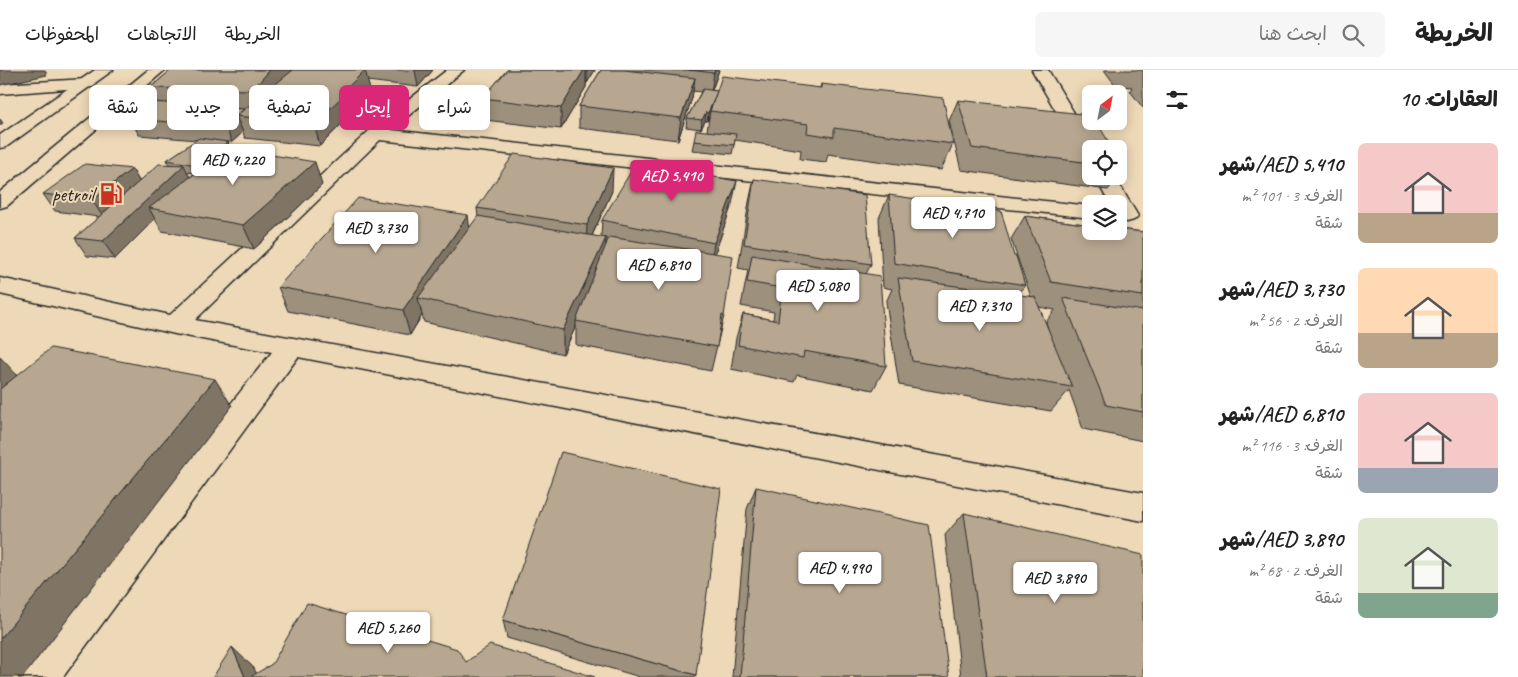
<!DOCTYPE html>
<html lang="ar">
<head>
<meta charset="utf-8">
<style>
  body { margin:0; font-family:Caveat,"Playpen Sans Arabic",sans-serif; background:#f6f6f6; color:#222; direction:rtl; height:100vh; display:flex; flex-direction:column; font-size:19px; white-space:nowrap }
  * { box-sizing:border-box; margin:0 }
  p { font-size:16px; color:#767676 }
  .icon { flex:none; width:28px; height:28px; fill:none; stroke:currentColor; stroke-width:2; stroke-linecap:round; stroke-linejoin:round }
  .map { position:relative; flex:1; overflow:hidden; direction:ltr }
  .drawer { display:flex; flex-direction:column; background:#fff; width:375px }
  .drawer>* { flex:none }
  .banner { position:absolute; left:15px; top:15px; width:475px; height:45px; direction:rtl; display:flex; gap:10px }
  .needle { width:32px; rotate:32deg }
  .tools { position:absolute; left:1082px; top:15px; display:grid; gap:10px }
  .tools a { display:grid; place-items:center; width:45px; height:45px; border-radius:8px; background:#fff; box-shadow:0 2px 12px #0003; font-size:25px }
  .price { position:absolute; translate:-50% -42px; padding:0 11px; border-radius:5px; background:#fff; color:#222; font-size:16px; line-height:32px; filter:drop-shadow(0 1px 2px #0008) }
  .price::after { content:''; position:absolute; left:50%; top:30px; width:15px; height:11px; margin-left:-8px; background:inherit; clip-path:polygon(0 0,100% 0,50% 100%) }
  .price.active { background:#db2777; color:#fff }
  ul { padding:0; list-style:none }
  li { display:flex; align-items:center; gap:15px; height:125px; padding:0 20px }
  li span { display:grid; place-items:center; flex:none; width:140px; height:100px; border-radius:8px; color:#555 }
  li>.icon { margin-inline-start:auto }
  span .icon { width:60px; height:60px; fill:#fffc; stroke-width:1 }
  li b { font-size:21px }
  h2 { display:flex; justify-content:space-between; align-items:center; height:60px; padding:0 20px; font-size:21px }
  .tag { padding:0 18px; border-radius:8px; background:#fff; box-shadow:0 2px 12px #0003; font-size:18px; line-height:45px }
  .tag.active { background:#db2777; color:#fff }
  header { display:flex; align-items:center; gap:30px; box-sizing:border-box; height:70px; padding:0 25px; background:#fff; border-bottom:1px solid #e0e0e0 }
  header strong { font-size:24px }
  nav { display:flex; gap:28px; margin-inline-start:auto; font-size:18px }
  .search { width:350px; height:45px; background:#f6f6f6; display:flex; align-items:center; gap:12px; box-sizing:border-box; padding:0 18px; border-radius:8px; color:#767676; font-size:19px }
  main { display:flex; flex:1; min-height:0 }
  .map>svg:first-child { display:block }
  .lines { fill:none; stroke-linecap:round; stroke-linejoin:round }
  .minor-casing { stroke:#2b2b2b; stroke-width:3 }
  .major-casing { stroke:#2b2b2b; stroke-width:3 }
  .minor { fill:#edd8b7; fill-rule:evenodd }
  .major { fill:#edd8b7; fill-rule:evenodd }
  .wall { fill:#9d907c; stroke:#2b2b2b; fill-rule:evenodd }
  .shaded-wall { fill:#807565; stroke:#2b2b2b }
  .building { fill:#b7a790; stroke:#2b2b2b }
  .labels { text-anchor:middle; stroke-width:4; stroke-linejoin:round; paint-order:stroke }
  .far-poi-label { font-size:20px; fill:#2b2b2b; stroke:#edd8b7; text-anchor:end }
</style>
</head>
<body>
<header>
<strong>الخريطة</strong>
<div class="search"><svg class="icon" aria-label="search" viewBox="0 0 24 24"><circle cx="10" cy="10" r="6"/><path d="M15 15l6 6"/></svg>ابحث هنا</div>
<nav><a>الخريطة</a><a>الاتجاهات</a><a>المحفوظات</a></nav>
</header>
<main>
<section class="drawer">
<h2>العقارات: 10<svg class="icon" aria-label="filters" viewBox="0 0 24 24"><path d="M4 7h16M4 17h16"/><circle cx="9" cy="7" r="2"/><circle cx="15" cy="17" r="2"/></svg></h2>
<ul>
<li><span style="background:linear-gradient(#f6c9c9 70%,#b9a48a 0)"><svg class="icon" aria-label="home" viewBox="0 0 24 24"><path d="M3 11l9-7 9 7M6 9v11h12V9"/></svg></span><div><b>AED 5,410/شهر</b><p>الغرف: 3 · 101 m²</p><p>شقة</p></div></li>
<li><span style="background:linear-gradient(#ffd9b3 65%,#b9a48a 0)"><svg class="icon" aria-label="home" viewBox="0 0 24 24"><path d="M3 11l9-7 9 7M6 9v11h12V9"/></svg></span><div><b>AED 3,730/شهر</b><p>الغرف: 2 · 56 m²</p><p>شقة</p></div></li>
<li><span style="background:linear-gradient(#f6c9c9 75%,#9aa5b1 0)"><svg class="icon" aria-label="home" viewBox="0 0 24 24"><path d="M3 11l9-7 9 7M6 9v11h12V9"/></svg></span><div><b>AED 6,810/شهر</b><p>الغرف: 3 · 116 m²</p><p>شقة</p></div></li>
<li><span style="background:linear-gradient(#dfe7d0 75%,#7fa58c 0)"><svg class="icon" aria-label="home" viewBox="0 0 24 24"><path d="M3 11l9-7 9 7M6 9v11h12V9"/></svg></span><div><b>AED 3,890/شهر</b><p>الغرف: 2 · 68 m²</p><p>شقة</p></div></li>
</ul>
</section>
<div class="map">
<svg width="1143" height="607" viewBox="0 0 1143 607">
  <rect width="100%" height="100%" fill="#edd8b7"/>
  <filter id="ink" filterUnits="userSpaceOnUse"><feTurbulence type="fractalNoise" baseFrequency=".02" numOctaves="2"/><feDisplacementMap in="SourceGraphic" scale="10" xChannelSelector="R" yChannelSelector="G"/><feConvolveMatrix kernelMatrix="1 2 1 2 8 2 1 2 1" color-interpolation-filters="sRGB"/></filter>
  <g filter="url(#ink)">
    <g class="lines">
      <defs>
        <g id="minor">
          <polygon points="447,0 464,0 391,60 1091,136 1091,148 380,70 195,250 1143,423 1143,451 298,287 63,607 19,607 25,593 272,282 175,264 0,224 0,208 170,245 370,60"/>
          <polygon points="1032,0 1048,0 1096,79 1091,79 1091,92 1084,90 1082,86"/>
          <polygon points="87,9 93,11 95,14 93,17 0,24 0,14"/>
          <polygon points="1094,106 1114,106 1138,146 1134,150 1127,152 1120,150 1119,134 1110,134"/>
        </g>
        <g id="major">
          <polygon points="95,0 113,0 6,77 0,78 0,65"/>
          <polygon points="148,0 165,0 7,136 0,138 0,122"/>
        </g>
      </defs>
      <use href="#minor" class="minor-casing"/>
      <use href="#major" class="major-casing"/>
      <use href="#minor" class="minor"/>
      <use href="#major" class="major"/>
    </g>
    <g class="wall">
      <path d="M171,0H292V1L293,0H433L418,17L367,11L370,20L355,36L386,37L388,46L384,51L355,47L354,41L320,76L245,68L243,62L232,72H228L230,79L322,115L254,179L162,161L155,149L115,189L87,186L75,168L99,147L55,141L43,124L132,99L139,111L169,94L167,90L197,70L139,65L130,49L156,32L150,18ZM187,102L195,103L190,107Z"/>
      <polygon points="507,0 595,0 587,13 586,12 586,17 561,59 485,50 483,28"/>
      <polygon points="601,0 719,0 712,20 717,21 820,18 821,14 953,74 941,100 828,84 826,92 800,89 801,80 735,70 732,84 692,80 694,71 707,61 709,47 707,51 705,51 701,59 686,57 687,48 701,22 693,21 692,28 678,70 579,58 579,36"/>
      <polygon points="1104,0 1143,0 1143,38 1130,21 1132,17 1116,16"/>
      <polygon points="958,30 1091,79 1091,106 1118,106 1108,120 961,100 949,51"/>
      <polygon points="1119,88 1124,97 1119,105"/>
      <polygon points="754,109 871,194 866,204 886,296 873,320 797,305 794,312 731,299 736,268 743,244 773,250 774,242 741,236 748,200 738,198 749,132"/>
      <polygon points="612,121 592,166 601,167 602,150 732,134 715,183 724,246 711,301 576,275 576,256 563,284 424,252 422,245 410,265 288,241 278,217 469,159 478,147 477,138"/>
      <path d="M889,125L1014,186L1025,215L1018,225L1031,227L1011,169L1025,146L1143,162V371L1083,359L1069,320L1051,341L899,315L886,232L892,219L883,217L879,148ZM1039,237L1055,240L1046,252L1048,259Z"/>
      <polygon points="756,417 949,607 732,607 747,439"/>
      <polygon points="964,443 1143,607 961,607 945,465"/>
      <polygon points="503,550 696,605 695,607 640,607 507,568"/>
    </g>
    <g class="shaded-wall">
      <polygon points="0,0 45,0 47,5 0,15"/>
      <polygon points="270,0 292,0 292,1 260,41 252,20"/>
      <polygon points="365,0 370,20 355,35 356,38 353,38 354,41 320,76 314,54 347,18"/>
      <polygon points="415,0 433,0 418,17"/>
      <polygon points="584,0 586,0 586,17 561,59 561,38"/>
      <polygon points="587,0 595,0 587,13"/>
      <polygon points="715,0 719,0 711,23 714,3"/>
      <polygon points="695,8 692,28 678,70 681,48"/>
      <polygon points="719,21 710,41 709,47 707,51 708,43"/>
      <polygon points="386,37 388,46 384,51 382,42"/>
      <polygon points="244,39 248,47 236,46 243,62 232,72 225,56"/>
      <polygon points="706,42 705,51 701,59 702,50"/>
      <polygon points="0,49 3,53 0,55"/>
      <polygon points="228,72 231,81 201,104 197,95"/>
      <polygon points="315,92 322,115 254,179 243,155"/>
      <polygon points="184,95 192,112 149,138 155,149 115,189 103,171"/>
      <polygon points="613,98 612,121 586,179 587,155"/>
      <polygon points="132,99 142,116 103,147 92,130"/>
      <polygon points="737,111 732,134 710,197 714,173"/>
      <polygon points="468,145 471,169 418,228 422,245 410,265 403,240"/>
      <polygon points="606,168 605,192 576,251 576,256 563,284 563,260"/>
      <polygon points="0,287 17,305 0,342"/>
      <polygon points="215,309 232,336 23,607 0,607 0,569"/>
      <polygon points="232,577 254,598 258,607 245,607"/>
    </g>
    <g class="building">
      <polygon points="171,0 270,0 252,20 150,18"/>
      <polygon points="293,0 365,0 347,18 351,18 314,54 236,46"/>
      <polygon points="507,0 584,0 561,38 483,28"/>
      <polygon points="601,0 624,0 695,8 681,48 579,36"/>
      <polygon points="689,0 715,0 714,3"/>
      <polygon points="722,6 821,18 821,14 943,28 953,74 834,58 834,67 807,63 808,54 710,41"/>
      <polygon points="703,19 717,21 712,34 708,43 706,42 702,50 687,48"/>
      <polygon points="958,30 1091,45 1091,51 1096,51 1113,79 1091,79 1091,93 972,78"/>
      <polygon points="153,32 244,39 225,56 130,49"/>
      <polygon points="358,34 386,37 382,42 353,38"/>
      <polygon points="696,60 736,64 734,75 694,71"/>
      <polygon points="199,68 228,72 197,95 167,90"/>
      <polygon points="229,78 315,92 243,155 149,138"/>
      <polygon points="514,84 613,98 587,155 477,138"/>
      <polygon points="1119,88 1124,97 1119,97"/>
      <polygon points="636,93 737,111 714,173 602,150"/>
      <polygon points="85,94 132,99 92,130 43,124"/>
      <polygon points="159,94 184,95 103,171 75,168"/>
      <polygon points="754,109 865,125 871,194 744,174"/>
      <polygon points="889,125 1001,141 1014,186 1016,186 1025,215 894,193"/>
      <polygon points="358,128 468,145 403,240 278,217"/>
      <polygon points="478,146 606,168 563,260 418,228"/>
      <polygon points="1025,146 1091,155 1091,161 1119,161 1119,159 1143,162 1143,226 1051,212"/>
      <polygon points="609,167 733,186 724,246 722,245 717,277 576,251"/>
      <polygon points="752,185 880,206 886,296 804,281 803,288 738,275 743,244 778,251 782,218 747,212"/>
      <polygon points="898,208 1035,227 1072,317 912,291"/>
      <polygon points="1063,228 1143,241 1143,342 1106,335"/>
      <polygon points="51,278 215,309 0,569 0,319"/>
      <polygon points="561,382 721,419 696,605 503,550"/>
      <polygon points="756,417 929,455 949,607 740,607"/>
      <polygon points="964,443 1143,485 1143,607 987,607"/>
      <polygon points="307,533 457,579 466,592 490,575 595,607 250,607 272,594"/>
      <polygon points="232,577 245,607 213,607"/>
    </g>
  </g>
  <defs>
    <symbol id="fuel-bare" viewBox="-9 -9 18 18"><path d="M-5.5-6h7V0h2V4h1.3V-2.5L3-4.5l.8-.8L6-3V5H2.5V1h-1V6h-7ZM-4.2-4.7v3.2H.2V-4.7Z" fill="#c8321e" stroke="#edd8b7" stroke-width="2.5" paint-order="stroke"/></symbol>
  </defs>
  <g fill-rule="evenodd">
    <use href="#fuel-bare" x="95" y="108" width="32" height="32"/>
  </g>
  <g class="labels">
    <g class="far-poi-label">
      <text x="94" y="131">petroil</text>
    </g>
  </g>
</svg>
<div class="tools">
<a><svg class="needle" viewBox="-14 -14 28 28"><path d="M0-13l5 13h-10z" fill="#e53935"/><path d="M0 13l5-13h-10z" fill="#767676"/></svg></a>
<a><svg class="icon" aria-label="locate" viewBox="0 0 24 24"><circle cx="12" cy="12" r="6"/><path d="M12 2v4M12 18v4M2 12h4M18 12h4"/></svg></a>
<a><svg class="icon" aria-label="layers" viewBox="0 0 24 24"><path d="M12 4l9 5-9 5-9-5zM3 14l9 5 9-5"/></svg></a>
</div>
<b class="price" style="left:233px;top:116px">AED 4,220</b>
<b class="price active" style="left:672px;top:132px">AED 5,410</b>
<b class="price" style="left:953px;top:169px">AED 4,710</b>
<b class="price" style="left:376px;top:184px">AED 3,730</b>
<b class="price" style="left:659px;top:221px">AED 6,810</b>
<b class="price" style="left:818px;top:242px">AED 5,080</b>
<b class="price" style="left:980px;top:262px">AED 7,310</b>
<b class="price" style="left:840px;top:524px">AED 4,990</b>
<b class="price" style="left:1055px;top:534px">AED 3,890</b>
<b class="price" style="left:388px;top:584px">AED 5,260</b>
<div class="banner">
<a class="tag">شراء</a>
<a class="tag active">إيجار</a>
<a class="tag">تصفية</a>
<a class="tag">جديد</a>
<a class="tag">شقة</a>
</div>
</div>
</main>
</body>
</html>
